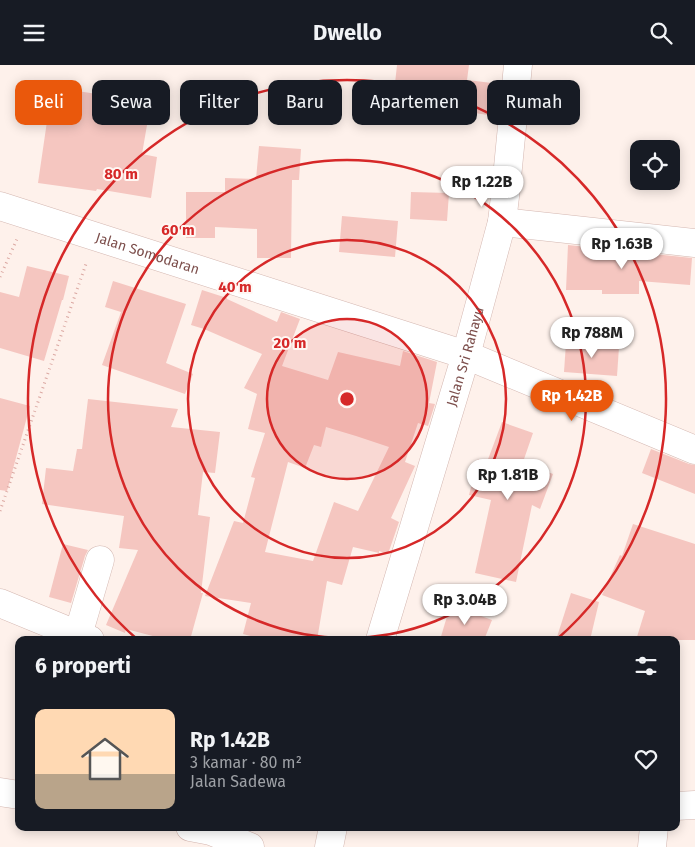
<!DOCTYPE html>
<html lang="id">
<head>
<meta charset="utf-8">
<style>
  body { margin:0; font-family:"Fira Sans",sans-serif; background:#242831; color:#f1f3f6; height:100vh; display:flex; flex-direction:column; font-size:19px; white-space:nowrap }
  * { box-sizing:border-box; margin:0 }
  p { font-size:16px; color:#9ea1a6 }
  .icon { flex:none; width:28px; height:28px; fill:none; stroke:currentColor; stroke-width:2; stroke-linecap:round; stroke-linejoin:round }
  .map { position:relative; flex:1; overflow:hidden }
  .side { position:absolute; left:15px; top:571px; width:665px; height:195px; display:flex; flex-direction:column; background:#171b24; border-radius:10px; box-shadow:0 2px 12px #0003 }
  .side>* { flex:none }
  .hud { position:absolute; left:15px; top:15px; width:665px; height:45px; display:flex; gap:10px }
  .buttons { position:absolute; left:630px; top:75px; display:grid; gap:10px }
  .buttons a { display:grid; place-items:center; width:50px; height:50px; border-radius:10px; background:#171b24; box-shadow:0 2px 12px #0003; font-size:25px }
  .price { position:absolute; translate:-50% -42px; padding:0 11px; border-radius:18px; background:#fff; color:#222; font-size:16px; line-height:32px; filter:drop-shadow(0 1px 2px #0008) }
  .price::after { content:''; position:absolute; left:50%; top:30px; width:15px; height:11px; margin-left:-8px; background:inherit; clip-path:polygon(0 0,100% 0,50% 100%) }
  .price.active { background:#ea580c; color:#fff }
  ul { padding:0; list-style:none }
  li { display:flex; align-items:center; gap:15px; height:125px; padding:0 20px }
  li span { display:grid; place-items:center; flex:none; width:140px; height:100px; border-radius:10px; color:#555 }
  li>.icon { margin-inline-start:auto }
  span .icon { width:60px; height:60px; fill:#fffc; stroke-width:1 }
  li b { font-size:21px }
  h2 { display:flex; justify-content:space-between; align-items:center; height:60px; padding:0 20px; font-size:21px }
  .tag { padding:0 18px; border-radius:10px; background:#171b24; box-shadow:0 2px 12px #0003; font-size:18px; line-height:45px }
  .tag.active { background:#ea580c; color:#fff }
  header { display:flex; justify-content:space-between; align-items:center; height:65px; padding:0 20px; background:#171b24; font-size:22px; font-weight:700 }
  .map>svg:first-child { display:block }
  .building { fill:#f5c6c0; fill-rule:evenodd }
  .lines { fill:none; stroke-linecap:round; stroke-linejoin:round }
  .minor-casing { stroke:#d4b7b1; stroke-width:29 }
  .path { stroke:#dba8a2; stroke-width:3; stroke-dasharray:1 4; stroke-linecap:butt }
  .minor { stroke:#fff; stroke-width:28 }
  .ring { fill:none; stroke:#d62828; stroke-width:2.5 }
  .labels { text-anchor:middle; stroke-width:4; stroke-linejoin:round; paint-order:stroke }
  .street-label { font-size:14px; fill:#7c4e4b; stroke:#fff7f3 }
  .centre { fill:#d62828; stroke:#fff7f3; stroke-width:2.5 }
  .ring-label { font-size:15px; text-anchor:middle; font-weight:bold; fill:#d62828; stroke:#fff7f3; stroke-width:4; stroke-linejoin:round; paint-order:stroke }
</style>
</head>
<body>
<header><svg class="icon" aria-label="menu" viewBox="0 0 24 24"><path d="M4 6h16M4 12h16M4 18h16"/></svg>Dwello<svg class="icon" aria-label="search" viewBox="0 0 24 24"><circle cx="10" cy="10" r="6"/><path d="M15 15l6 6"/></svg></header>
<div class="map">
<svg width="695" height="782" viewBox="0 0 695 782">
  <rect width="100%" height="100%" fill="#fef1eb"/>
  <g class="building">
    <polygon points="397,0 469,0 467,15 492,18 488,50 442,43 393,37"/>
    <polygon points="52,22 116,32 117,25 152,31 142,89 157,92 151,133 97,124 96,126 38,118"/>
    <polygon points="259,81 301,84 299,115 292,115 291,193 257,193 257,164 215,162 215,173 186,173 186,127 225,127 225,113 256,114"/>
    <polygon points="411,127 449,128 447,156 410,154"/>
    <polygon points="342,151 398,156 395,192 339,187"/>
    <polygon points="568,180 692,193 690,220 639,216 639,229 602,229 602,225 566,225"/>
    <polygon points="27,201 69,211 63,235 62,235 44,296 0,283 0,227 19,232"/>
    <polygon points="113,216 186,239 166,298 193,309 185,329 102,300 121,247 105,242"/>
    <path d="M202,225L227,233V234L277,257L281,247L300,254L282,301L328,315L338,287L400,301L403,286L437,297L429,338L435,339L428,361L418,358L405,397L415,401L391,453L399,457L388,489L379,486V488L353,482L342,520L327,516L317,575H265L243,569L251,538L205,531L234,456L243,458L255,413L251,412L265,368L248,364L257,329L244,323L262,289L204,264L191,260ZM326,362L356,371L389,382L358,446L334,437L313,496L265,487L288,397L305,403L314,380L321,382Z"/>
    <polygon points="566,278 619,282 617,311 564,307"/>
    <polygon points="0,333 30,341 7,426 0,425"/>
    <polygon points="88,334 178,344 171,362 220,367 215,408 203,407 198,450 210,452 201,528 203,528 190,575 168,575 126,564 125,568 106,560 138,485 119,483 124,451 42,439 46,403 73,406 77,384 82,384"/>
    <polygon points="502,357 533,368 523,397 553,409 540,444 532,440 516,517 475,508 491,435 469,430 478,394 487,397"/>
    <polygon points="651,384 689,399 695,400 695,429 642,408"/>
    <polygon points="633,459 695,479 695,575 636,575 645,546 602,530 620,490 622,491"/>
    <polygon points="63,479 88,485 85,491 71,538 49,532"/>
    <polygon points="571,528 599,537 590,575 556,575"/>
    <polygon points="451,540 492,555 484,575 440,575 445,558"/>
  </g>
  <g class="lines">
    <defs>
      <g id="minor">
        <path id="s1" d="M0,141L466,290L695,385"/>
        <polyline points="502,157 695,178"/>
        <polyline points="0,538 90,575"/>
        <polyline points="78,570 100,495"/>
        <path id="s2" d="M380,575L466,290L502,157L506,123L518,0"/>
        <polyline points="0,727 19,730"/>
        <polyline points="676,741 695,740"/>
        <polyline points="190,762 211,766 250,782"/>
        <polyline points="329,782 333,762"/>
        <polyline points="652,782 654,762"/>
      </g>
    </defs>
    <use href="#minor" class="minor-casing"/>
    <g class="path">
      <polyline points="0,212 17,174"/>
      <polyline points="0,446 87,196"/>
    </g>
    <use href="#minor" class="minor"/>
  </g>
  <circle cx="347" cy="334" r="80" fill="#d62828" fill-opacity=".12"/>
  <g class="ring">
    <circle cx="347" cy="334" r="80"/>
    <circle cx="347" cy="334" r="159"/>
    <circle cx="347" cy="334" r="239"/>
    <path d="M138 575A319 319 0 1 1 556 575"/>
  </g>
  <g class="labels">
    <g class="street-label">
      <text dy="5" stroke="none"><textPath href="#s1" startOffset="155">Jalan Somodaran</textPath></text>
      <text dy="5" stroke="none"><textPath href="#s2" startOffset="296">Jalan Sri Rahayu</textPath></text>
    </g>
  </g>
  <circle cx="347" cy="334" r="8" class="centre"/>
  <g class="ring-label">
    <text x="121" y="114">80 m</text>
    <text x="178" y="170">60 m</text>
    <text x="235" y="227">40 m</text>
    <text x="290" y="283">20 m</text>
  </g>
</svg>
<div class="buttons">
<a><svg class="icon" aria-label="locate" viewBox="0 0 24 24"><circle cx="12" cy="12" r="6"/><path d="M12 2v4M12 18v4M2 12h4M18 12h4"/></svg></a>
</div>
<b class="price" style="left:482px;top:143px">Rp 1.22B</b>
<b class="price" style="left:622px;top:205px">Rp 1.63B</b>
<b class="price" style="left:592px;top:294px">Rp 788M</b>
<b class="price active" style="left:572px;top:357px">Rp 1.42B</b>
<b class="price" style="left:508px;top:436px">Rp 1.81B</b>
<b class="price" style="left:465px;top:561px">Rp 3.04B</b>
<div class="hud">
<a class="tag active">Beli</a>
<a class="tag">Sewa</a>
<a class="tag">Filter</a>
<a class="tag">Baru</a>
<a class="tag">Apartemen</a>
<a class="tag">Rumah</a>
</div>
<section class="side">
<h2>6 properti<svg class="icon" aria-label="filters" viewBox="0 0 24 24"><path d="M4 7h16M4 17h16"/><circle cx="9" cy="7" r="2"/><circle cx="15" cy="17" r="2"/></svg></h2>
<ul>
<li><span style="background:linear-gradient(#ffd9b3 65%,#b9a48a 0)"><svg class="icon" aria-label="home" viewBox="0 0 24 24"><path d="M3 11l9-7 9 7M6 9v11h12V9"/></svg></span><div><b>Rp 1.42B</b><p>3 kamar · 80 m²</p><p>Jalan Sadewa</p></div><svg class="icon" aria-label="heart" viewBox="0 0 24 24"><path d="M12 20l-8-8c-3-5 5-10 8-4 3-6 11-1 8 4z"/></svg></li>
</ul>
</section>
</div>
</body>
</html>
